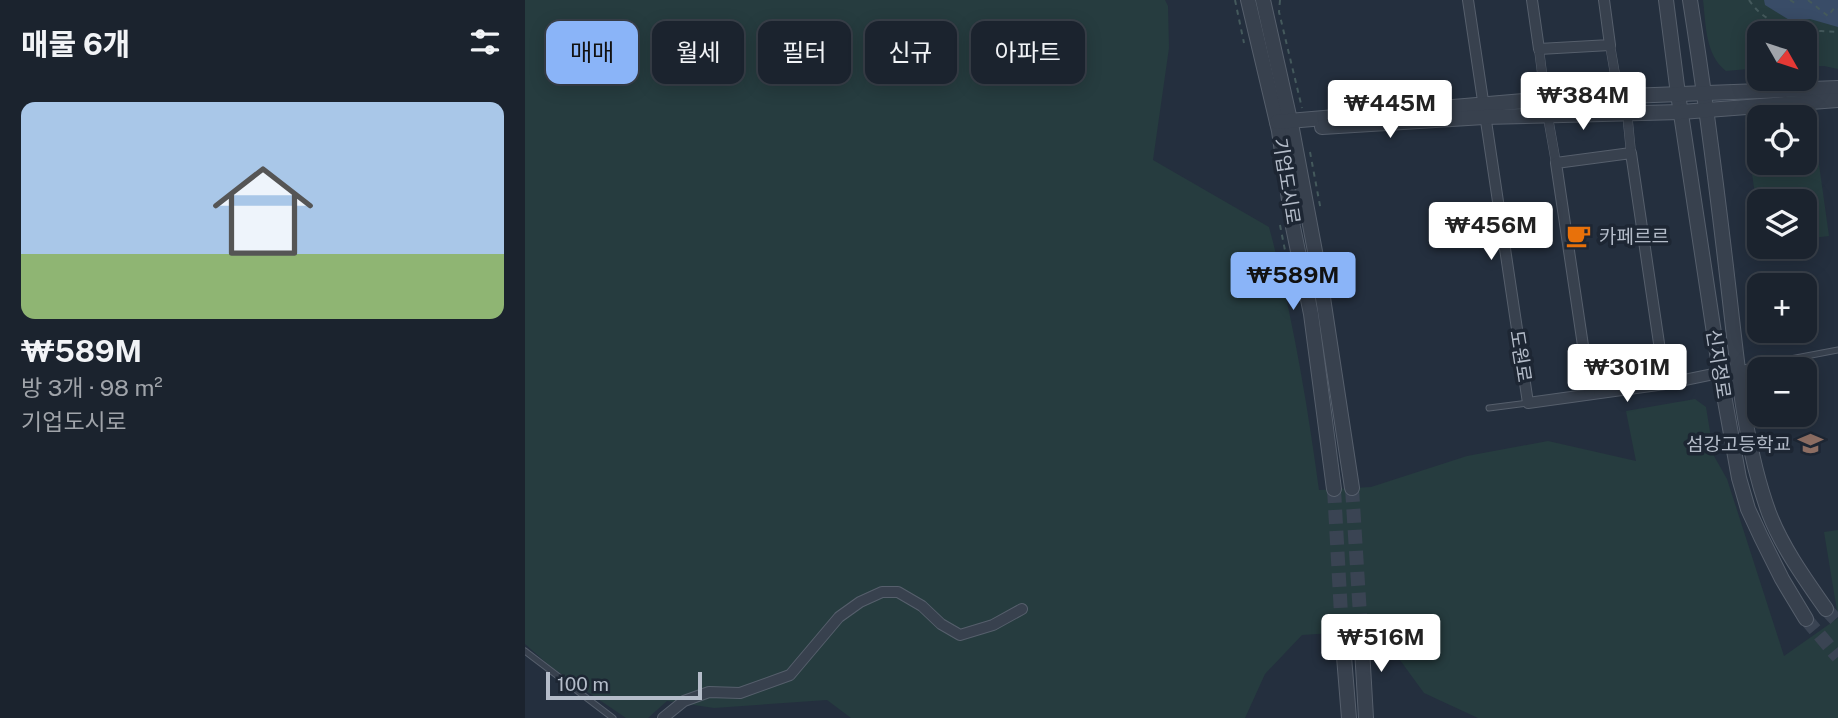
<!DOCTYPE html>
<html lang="ko">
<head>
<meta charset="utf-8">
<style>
  body { margin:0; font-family:"Public Sans","Noto Sans KR",sans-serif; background:#242b36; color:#f1f3f6; height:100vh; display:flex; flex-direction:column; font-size:26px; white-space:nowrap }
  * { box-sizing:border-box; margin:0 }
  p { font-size:23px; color:#a0a4aa }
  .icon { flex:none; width:38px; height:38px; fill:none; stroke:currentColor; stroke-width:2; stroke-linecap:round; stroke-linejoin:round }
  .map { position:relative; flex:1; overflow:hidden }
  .panel { display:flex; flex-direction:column; background:#1b232e; width:525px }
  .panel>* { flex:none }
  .guide { position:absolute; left:21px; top:21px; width:665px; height:63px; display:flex; gap:14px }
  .needle { width:46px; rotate:129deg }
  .buttons { position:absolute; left:1222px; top:21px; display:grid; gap:14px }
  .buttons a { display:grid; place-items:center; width:70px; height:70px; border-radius:14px; background:#1b232e; box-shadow:0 4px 18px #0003,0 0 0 2px #39404a; font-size:35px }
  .scale { position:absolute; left:21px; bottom:18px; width:156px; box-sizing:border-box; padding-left:7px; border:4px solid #b4bcc9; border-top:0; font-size:19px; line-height:24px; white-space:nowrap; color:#b4bcc9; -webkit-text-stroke:5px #1d2633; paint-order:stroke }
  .price { position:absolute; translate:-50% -60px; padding:0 16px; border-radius:7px; background:#fff; color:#222; font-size:23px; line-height:46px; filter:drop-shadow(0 2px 4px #0008) }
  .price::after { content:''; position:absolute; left:50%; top:42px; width:21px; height:16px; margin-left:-10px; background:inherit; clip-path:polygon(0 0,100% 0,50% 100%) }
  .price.current { background:#8ab4f8; color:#111 }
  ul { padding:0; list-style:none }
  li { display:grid; align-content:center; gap:14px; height:371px; padding:0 21px }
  li span { display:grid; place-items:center; height:217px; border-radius:14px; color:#555 }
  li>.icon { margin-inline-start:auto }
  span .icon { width:126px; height:126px; fill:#fffc; stroke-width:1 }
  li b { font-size:30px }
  h2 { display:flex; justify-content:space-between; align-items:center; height:84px; padding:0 21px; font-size:30px }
  .tag { padding:0 24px; border-radius:14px; background:#1b232e; box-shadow:0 4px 18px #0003,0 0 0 2px #39404a; font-size:24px; line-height:63px }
  .tag.current { background:#8ab4f8; color:#111 }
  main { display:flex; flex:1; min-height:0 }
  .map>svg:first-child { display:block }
  .green { fill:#263c3f }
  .water { fill:#394c67 }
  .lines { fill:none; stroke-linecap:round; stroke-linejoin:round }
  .tertiary-tunnel { stroke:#3a4453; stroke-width:14; stroke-dasharray:14 7; stroke-linecap:butt }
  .service-casing { stroke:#565f6c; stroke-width:7 }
  .pedestrian-casing { stroke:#565f6c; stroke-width:10 }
  .minor-casing { stroke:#565f6c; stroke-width:12 }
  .tertiary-casing { stroke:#565f6c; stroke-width:16 }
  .path { stroke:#44595c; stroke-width:2; stroke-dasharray:5 5; stroke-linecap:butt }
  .service { stroke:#38414e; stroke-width:5 }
  .pedestrian { stroke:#38414e; stroke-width:9 }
  .minor { stroke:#38414e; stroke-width:10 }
  .tertiary { stroke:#38414e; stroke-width:14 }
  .labels { text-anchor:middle; stroke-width:7; stroke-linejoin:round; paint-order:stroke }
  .street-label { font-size:19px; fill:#b4bcc9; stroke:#1d2633 }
  .poi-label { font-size:19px; fill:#b4bcc9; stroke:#1d2633; text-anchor:start }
</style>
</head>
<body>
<main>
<section class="panel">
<h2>매물 6개<svg class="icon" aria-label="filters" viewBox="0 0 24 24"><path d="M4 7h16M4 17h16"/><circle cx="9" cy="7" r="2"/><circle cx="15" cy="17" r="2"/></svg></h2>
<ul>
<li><span style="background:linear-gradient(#a9c7e8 70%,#8fb573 0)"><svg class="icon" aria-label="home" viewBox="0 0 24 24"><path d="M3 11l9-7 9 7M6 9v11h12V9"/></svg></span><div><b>₩589M</b><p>방 3개 · 98 m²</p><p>기업도시로</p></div></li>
</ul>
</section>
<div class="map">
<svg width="1313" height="718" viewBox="0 0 1313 718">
  <rect width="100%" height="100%" fill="#242f3e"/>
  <g class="green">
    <path d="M0,0H640L643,6L644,48L628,160L744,227C767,313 782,401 794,490L846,487L942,456L1023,441L1111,461L1101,411L1170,399L1181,407L1189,456L1202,479L1259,656L1313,618V718H953L899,693L853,630L777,635L740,674L720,718H326L302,700L189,708L142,701L123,718H101L26,667L0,644Z"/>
    <path d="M1178,0H1313V69L1299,66H1279V33H1234V68L1201,71C1180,55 1181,24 1178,0Z"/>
    <polygon points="1292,150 1304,236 1279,239 1279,201 1234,201 1234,222 1225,160 1234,159 1234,163 1279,163 1279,152"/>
    <polygon points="1313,530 1313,617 1299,532"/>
  </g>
  <polygon class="water" points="1239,0 1313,0 1313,27 1285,19 1266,21 1240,5"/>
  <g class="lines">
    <g class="tertiary-tunnel">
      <polyline points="827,488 836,631"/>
      <polyline points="809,489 817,632"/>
      <polyline points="1301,609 1313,622"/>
      <polyline points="1281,619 1313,657"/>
    </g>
    <defs>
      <g id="service">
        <polyline points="1213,369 1313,350"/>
        <polyline points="964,408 1003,403"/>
        <polyline points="0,651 88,718"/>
      </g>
      <g id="pedestrian">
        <polyline points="1085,45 1092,86"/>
        <polyline points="1014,49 1019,89"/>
        <polyline points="1103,122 1106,153"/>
        <polyline points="1024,123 1031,163"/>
      </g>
      <g id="minor">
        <polyline points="943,0 1003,403 1140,384 1213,369"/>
        <polyline points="1007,0 1014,49 1085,45 1079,0"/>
        <polyline points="1065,393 1031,163 1106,153 1140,384"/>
        <polyline points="138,718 159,701 184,692 215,693 265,675 314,617 335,602 357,592 373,592 397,606 416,624 435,635 468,625 497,609"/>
      </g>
      <g id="tertiary">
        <polyline points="723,0 754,131 768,227 786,314 809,489"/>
        <polyline points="738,0 767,129 795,278 827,488"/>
        <polyline points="1141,0 1153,94 1195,373 1214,478 1223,509 1236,537 1257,579 1281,619"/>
        <path d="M1165,0C1180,94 1192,189 1203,284C1212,359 1218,442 1244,513C1257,547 1280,579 1301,609"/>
        <polyline points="752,122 1023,99 1313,88"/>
        <polyline points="797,127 959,117 1156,112 1313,100"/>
        <polyline points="836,631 841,718"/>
        <polyline points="817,632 824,718"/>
      </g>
    </defs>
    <use href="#service" class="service-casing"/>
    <use href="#pedestrian" class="pedestrian-casing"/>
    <use href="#minor" class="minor-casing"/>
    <use href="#tertiary" class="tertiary-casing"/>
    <g class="path">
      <polyline points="710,0 719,43"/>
      <polyline points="755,0 754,12 777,108"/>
      <path d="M1224,0C1244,31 1280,30 1313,32"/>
      <polyline points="1265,0 1270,3 1273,0"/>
      <polyline points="1283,0 1303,16 1310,7 1313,9"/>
      <polyline points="785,152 796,211"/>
      <polyline points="755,225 766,281"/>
    </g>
    <use href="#service" class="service"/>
    <use href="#pedestrian" class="pedestrian"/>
    <use href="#minor" class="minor"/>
    <use href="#tertiary" class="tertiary"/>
  </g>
  <defs>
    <symbol id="cafe-bare" viewBox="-9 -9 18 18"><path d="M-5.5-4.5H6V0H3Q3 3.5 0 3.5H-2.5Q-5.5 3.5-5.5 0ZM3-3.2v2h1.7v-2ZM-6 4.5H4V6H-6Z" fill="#e8710a" stroke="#1d2633" stroke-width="2.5" paint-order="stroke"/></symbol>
    <symbol id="school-bare" viewBox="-9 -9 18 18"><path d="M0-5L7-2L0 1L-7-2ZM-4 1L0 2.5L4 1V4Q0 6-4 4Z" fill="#8d6e63" stroke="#1d2633" stroke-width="2.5" paint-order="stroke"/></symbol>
  </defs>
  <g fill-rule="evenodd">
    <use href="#cafe-bare" x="1036" y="218" width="35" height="35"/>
    <use href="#school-bare" x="1268" y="426" width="35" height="35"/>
  </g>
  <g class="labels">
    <g class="street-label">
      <text transform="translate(762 181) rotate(81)" y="7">기업도시로</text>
      <text transform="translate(996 356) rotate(81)" y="7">도원로</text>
      <text transform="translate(1194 364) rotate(81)" y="7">신지정로</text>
    </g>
    <g class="poi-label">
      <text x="1074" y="243">카페르르</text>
      <text x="1266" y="451" text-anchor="end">섬강고등학교</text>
    </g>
  </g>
</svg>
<div class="buttons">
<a><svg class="needle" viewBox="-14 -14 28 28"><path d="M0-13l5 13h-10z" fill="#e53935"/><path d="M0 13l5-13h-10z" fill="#a0a4aa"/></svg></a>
<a><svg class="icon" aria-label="locate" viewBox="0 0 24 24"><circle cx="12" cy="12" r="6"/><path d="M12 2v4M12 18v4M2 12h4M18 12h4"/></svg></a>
<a><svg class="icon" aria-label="layers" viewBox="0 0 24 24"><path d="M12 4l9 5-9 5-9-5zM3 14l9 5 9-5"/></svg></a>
<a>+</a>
<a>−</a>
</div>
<div class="scale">100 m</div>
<b class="price" style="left:1058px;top:132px">₩384M</b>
<b class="price" style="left:865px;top:140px">₩445M</b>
<b class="price" style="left:966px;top:262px">₩456M</b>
<b class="price current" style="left:768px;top:312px">₩589M</b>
<b class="price" style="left:1102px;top:404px">₩301M</b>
<b class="price" style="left:856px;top:674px">₩516M</b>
<div class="guide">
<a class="tag current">매매</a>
<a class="tag">월세</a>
<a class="tag">필터</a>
<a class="tag">신규</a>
<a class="tag">아파트</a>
</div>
</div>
</main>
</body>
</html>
